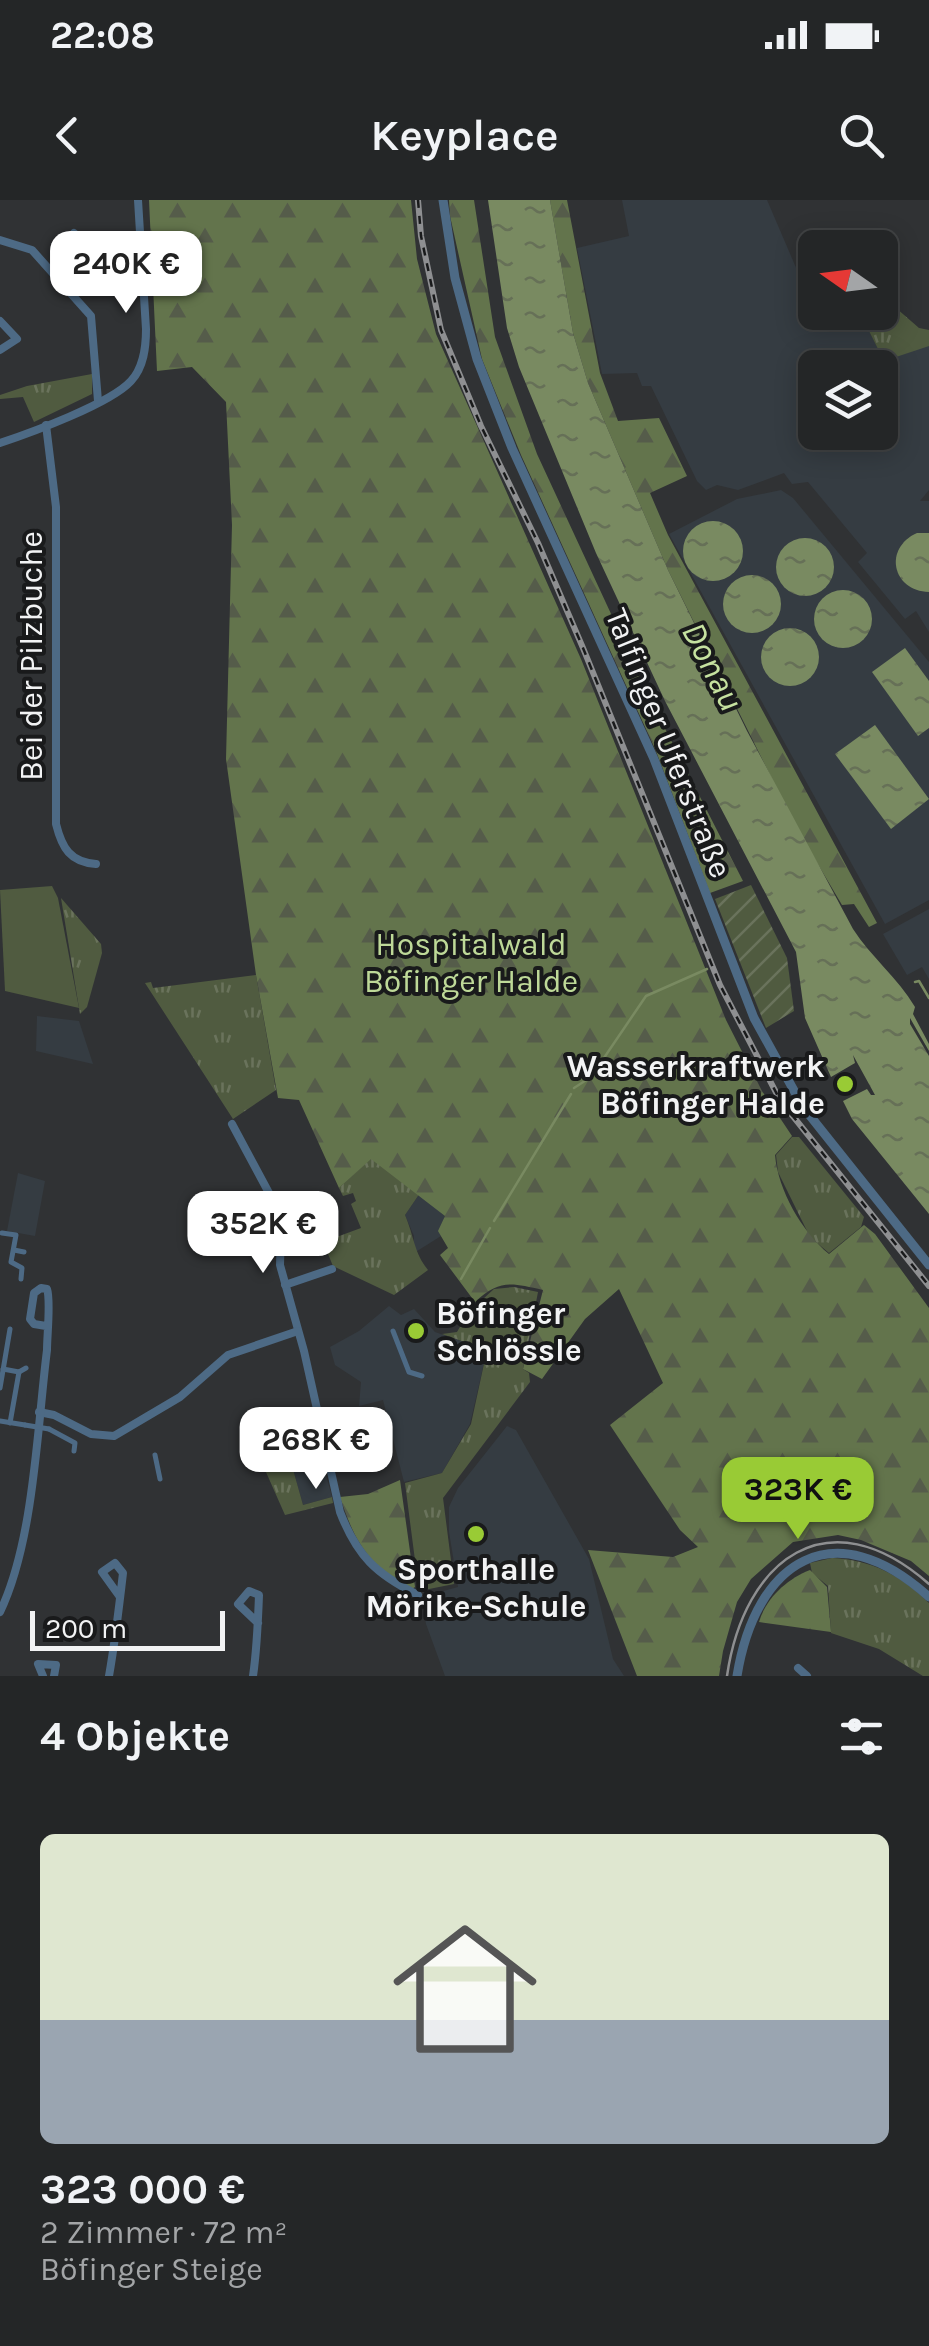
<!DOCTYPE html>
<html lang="de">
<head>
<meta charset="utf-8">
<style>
  body { margin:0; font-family:Karla,sans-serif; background:#303233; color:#f1f3f6; height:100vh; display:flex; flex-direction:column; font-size:38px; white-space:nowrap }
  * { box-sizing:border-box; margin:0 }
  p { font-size:32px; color:#a3a5a7 }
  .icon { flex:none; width:55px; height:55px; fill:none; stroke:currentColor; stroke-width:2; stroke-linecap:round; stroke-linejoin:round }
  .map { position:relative; height:1476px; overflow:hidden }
  .details { display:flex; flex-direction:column; background:#242627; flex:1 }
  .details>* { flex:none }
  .needle { width:65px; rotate:284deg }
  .fabs { position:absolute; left:798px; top:30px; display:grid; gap:20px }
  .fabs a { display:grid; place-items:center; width:100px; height:100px; border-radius:15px; background:#242627; box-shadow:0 5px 25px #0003,0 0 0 2px #414344; font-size:50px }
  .scale { position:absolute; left:30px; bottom:25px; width:195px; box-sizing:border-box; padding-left:10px; border:5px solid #f2f3f4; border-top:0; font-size:28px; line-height:35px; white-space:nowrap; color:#f2f3f4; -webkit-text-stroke:8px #191a1b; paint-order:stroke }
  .price { position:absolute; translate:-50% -85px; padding:0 22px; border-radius:20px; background:#fff; color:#222; font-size:32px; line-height:65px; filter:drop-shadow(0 2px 5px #0008) }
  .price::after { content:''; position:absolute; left:50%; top:60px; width:30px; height:22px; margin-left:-15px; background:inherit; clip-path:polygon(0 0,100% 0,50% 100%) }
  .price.on { background:#99cb35; color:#111 }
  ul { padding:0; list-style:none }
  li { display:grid; align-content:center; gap:20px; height:530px; padding:0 40px }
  li span { display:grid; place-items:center; height:310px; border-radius:15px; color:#555 }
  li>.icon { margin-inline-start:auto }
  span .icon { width:180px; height:180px; fill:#fffc; stroke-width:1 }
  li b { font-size:42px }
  h2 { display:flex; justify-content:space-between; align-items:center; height:120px; padding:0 40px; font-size:42px }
  .status { display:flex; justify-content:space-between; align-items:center; height:70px; padding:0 50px; background:#242627; direction:ltr }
  .status svg { height:28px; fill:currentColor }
  header { display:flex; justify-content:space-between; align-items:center; height:130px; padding:0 40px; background:#242627; font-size:45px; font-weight:600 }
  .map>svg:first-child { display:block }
  .built { fill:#353c42; fill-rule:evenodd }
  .grass { fill:url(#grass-tufts) }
  .forest { fill:url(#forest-firs) }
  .park { fill:#505b40 }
  .garden { fill:url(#garden-furrows) }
  .water { fill:url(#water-ripples) }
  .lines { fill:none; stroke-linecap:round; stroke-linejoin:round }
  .stream { stroke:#798a61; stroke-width:2.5 }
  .pedestrian { stroke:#4d6a85; stroke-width:5 }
  .minor { stroke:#4d6a85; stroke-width:8 }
  .tertiary { stroke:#4d6a85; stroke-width:9 }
  .tram { stroke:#8e8f91; stroke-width:2.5 }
  .rail-casing { stroke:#8e8f91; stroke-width:6 }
  .rail { stroke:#191a1b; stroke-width:2.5; stroke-dasharray:8; stroke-linecap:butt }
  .pedestrian-bridge { stroke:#4d6a85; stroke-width:5 }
  .poi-dot { fill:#99cb35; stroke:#191a1b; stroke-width:4 }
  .labels { text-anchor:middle; stroke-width:8; stroke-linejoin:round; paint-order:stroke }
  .street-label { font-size:32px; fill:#f2f3f4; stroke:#191a1b }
  .park-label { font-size:32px; fill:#bed998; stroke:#191a1b }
  .poi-label { font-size:32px; font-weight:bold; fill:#f2f3f4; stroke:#191a1b; text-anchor:end }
  .water-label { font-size:35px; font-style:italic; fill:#c6e2a0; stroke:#191a1b }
</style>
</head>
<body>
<div class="status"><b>22:08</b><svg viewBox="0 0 49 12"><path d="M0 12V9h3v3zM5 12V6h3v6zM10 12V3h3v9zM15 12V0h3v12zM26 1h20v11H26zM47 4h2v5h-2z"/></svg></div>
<header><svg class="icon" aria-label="back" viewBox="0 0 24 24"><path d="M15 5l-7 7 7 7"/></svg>Keyplace<svg class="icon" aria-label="search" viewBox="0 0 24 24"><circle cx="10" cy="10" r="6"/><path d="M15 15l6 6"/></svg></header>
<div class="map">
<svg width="929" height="1476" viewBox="0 0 929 1476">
  <defs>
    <pattern id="grass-tufts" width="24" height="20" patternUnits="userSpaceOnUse" patternTransform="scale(2.5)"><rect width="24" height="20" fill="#505b40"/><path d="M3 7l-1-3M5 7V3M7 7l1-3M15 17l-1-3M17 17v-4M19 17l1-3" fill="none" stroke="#6a735c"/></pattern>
    <pattern id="forest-firs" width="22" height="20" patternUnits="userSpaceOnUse" patternTransform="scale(2.5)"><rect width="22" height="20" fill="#63744c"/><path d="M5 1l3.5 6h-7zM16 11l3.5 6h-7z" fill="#555c4a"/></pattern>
    <pattern id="garden-furrows" width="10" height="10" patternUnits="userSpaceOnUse" patternTransform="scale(2.5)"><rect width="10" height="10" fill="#505b40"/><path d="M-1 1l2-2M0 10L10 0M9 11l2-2" fill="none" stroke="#6a735c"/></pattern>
    <pattern id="water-ripples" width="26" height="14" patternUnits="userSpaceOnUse" patternTransform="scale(2.5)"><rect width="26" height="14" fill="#798a61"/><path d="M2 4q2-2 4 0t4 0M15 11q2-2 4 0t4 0" fill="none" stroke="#667057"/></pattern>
  </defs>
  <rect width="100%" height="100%" fill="#303234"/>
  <g class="built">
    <path d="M622,0H767L815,112L860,113L884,161L929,145V290L920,301H929V432L916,411L905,419L858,362L867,353L808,282L792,284L784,273L738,290L717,285L706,290L697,281L651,186H642L637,173L602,174L577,48L629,36ZM815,168H880V232H815Z"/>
    <polygon points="781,290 793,298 929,462 929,700 885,724 669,334 737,299"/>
    <polygon points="929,709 929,779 922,767 907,775 883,734"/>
    <polygon points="37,816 79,821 93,864 36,851"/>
    <polygon points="18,973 45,981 35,1036 7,1031"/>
    <polygon points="420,993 445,1016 439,1031 441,1036 414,1053 414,1036 405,1015"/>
    <polygon points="389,1106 401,1115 414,1109 435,1132 487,1150 470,1224 442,1273 404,1282 383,1200 359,1206 361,1182 335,1165 330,1147 359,1131"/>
    <polygon points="507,1226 516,1230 589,1359 613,1459 624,1476 445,1476 426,1424 421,1397 458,1387 449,1332 449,1307 458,1288"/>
    <polygon points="318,1246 332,1297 303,1305 289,1255"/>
  </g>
  <g class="grass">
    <polygon points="880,94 919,128 929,130 929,146 884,161 860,113 880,112"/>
    <polygon points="92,174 92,194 34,222 23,197 0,199 0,195 27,186"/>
    <polygon points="61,698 101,744 102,753 87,807 80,814"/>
    <polygon points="256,775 276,890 233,919 145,783 151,782 153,788"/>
    <polygon points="792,937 799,937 864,1017 861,1027 829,1053 810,1037 778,972 776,955"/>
    <path d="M371,958L420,993L405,1015C414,1036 414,1053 428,1070L394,1095L333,1066L323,1042L361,1028L351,1004L356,1001L353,993L343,996L339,988Z"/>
    <path d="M514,1087L538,1092L523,1169L529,1173L530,1182L443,1298L454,1384L419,1391L405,1283L442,1273L471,1224L487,1150L442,1134L457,1132C466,1116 479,1102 494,1089Z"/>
    <polygon points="289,1255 303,1305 332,1297 333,1303 285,1315 262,1263"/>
    <path d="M832,1358C872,1360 900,1375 929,1403V1476H923L879,1449L831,1433L828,1386L812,1373L810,1363Z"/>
  </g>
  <g class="forest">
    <path d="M149,0H411L417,59L436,134L581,459L726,820L762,891L792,936L775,955C778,990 802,1032 829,1054L864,1025L875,1034L929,1108V1376L911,1361L861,1340L838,1335L793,1342L751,1379L737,1402L723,1451L719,1476H637L588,1350L673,1357L698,1347L680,1330L610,1225L663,1183L619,1089L585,1119L542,1179L523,1169L543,1090C511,1083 500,1079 475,1102L440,1055L448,1048L438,1031L445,1016L371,959L339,988L299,900L278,898L256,775L226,559L232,325L226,202L192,167L157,171Z"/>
    <polygon points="449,0 474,0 495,137 537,254 656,511 743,681 710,693 656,551 521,255 482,159 450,16"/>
    <polygon points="550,0 567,0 600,173 618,221 659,218 687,276 650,293 668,335 877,723 869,727 854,704 842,705 796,627 668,370 588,183 573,133"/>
    <path d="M400,1280L415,1387L412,1389C369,1366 355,1343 340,1297L368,1294Z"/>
    <path d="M810,1370L827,1387L831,1432L759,1422C766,1398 787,1379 810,1370Z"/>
  </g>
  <polygon class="park" points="52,686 58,698 79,808 5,791 0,690"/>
  <polygon class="garden" points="751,685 787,758 794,811 766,828 715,699"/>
  <g class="water">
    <path d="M488,0H550L573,133L588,183L668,370L747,531L853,729C871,757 898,778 915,807L913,814L929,844V851L910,818V824L929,856V1014L852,919L843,901L867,889L871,895H875L853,855L855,863L831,877L805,818L796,752L665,501L596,353L519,167L507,128Z"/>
    <circle cx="713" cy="351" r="30"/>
    <path d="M917,333H929V392C892,391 883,348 917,333Z"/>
    <circle cx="805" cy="367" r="29"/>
    <circle cx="752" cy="404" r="29"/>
    <circle cx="843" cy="419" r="29"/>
    <circle cx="790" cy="457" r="29"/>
    <polygon points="905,448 929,481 929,528 918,536 872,472"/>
    <polygon points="875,525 929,599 891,629 835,554"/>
  </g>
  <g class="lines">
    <g class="stream">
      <polyline points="915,782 919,781 929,798"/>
      <polyline points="574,888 591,877 646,796 707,769"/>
      <polyline points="494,1021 571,894"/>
      <polyline points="461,1079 490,1028"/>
    </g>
    <g class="pedestrian">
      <polyline points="2,1033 16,1035 11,1062 22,1068 21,1079"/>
      <polyline points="14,1050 24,1052"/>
      <polyline points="393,1131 409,1172 422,1176"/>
      <polyline points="3,1169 19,1172 26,1168"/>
      <polyline points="0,1188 10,1129"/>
      <polyline points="0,1221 25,1225"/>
      <polyline points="10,1223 19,1172"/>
      <polyline points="49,1229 75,1243 74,1251"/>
      <polyline points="155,1255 160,1279"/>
    </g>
    <g class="minor">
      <polyline points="74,33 105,66"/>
      <polyline points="0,40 32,50 91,116 98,201"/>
      <polyline points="57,78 89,49"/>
      <polyline points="0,121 17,139 0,150"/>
      <path d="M46,225L56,307V624C62,648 70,662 96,664"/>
      <path d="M0,243C30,233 110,204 131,181C144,167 146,147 146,129L138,0"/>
      <path d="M232,924L277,1008L281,1030L280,1065L304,1151L340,1312C357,1356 376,1374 418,1395"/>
      <polyline points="285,1085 332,1069"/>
      <polyline points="39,1212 54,1215 91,1234 114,1236 180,1197 228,1155 298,1131"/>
      <path d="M0,1412C34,1341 37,1229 47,1150C47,1135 51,1100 47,1089L41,1088L34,1093L30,1119L34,1124L46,1126"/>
      <polyline points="798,1468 807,1476"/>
      <polyline points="43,1476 38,1464 56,1465 54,1476"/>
      <path d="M109,1476C115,1442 119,1408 123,1373L115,1363L102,1372L120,1397"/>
      <path d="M253,1476C257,1449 258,1422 259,1395L249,1391L238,1404L258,1423"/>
    </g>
    <g class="tertiary">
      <polyline points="443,0 455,78 477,159 512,248 654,559 754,818 803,907 929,1065"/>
      <path d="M737,1476C756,1360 834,1311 929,1397"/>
    </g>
    <path class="tram" d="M727,1476C744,1359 828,1295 929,1384"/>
    <defs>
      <polyline id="rail" points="418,0 421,36 441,130 481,226 538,343 583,448 720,785 780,900 929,1086"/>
    </defs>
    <use href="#rail" class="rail-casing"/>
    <use href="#rail" class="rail"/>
    <polyline class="pedestrian-bridge" points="25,1225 49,1229"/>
  </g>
  <g class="poi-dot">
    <circle cx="845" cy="884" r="10"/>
    <circle cx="416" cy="1131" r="10"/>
    <circle cx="476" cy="1334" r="10"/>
  </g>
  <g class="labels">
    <g class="street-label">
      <text transform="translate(31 456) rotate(-90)" y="11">Bei der Pilzbuche</text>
      <text transform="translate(669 543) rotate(68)" y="11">Talfinger Uferstraße</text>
    </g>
    <g class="park-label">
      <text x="471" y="755">Hospitalwald<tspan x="471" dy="37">Böfinger Halde</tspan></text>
    </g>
    <g class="poi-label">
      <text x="825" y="877">Wasserkraftwerk<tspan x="825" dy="37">Böfinger Halde</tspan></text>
      <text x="436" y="1124" text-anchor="start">Böfinger<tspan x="436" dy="37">Schlössle</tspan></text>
      <text x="476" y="1380" text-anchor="middle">Sporthalle<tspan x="476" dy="37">Mörike-Schule</tspan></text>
    </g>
    <g class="water-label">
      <text transform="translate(713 466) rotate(63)" y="12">Donau</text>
    </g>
  </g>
</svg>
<div class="fabs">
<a><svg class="needle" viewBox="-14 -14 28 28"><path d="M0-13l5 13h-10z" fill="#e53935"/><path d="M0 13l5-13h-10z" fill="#a3a5a7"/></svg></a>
<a><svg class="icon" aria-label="layers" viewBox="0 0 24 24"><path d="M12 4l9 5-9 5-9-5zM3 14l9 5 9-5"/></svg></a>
</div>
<div class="scale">200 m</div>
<b class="price" style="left:126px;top:116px">240K €</b>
<b class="price" style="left:263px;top:1076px">352K €</b>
<b class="price" style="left:316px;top:1292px">268K €</b>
<b class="price on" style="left:798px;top:1342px">323K €</b>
</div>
<section class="details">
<h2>4 Objekte<svg class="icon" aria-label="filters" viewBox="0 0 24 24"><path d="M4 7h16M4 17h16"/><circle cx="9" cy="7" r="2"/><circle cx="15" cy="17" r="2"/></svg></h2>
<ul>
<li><span style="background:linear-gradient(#dfe7d0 60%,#9aa5b1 0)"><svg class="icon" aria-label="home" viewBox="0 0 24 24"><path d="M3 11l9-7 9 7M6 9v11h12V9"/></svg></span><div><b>323 000 €</b><p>2 Zimmer · 72 m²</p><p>Böfinger Steige</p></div></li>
</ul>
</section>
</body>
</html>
